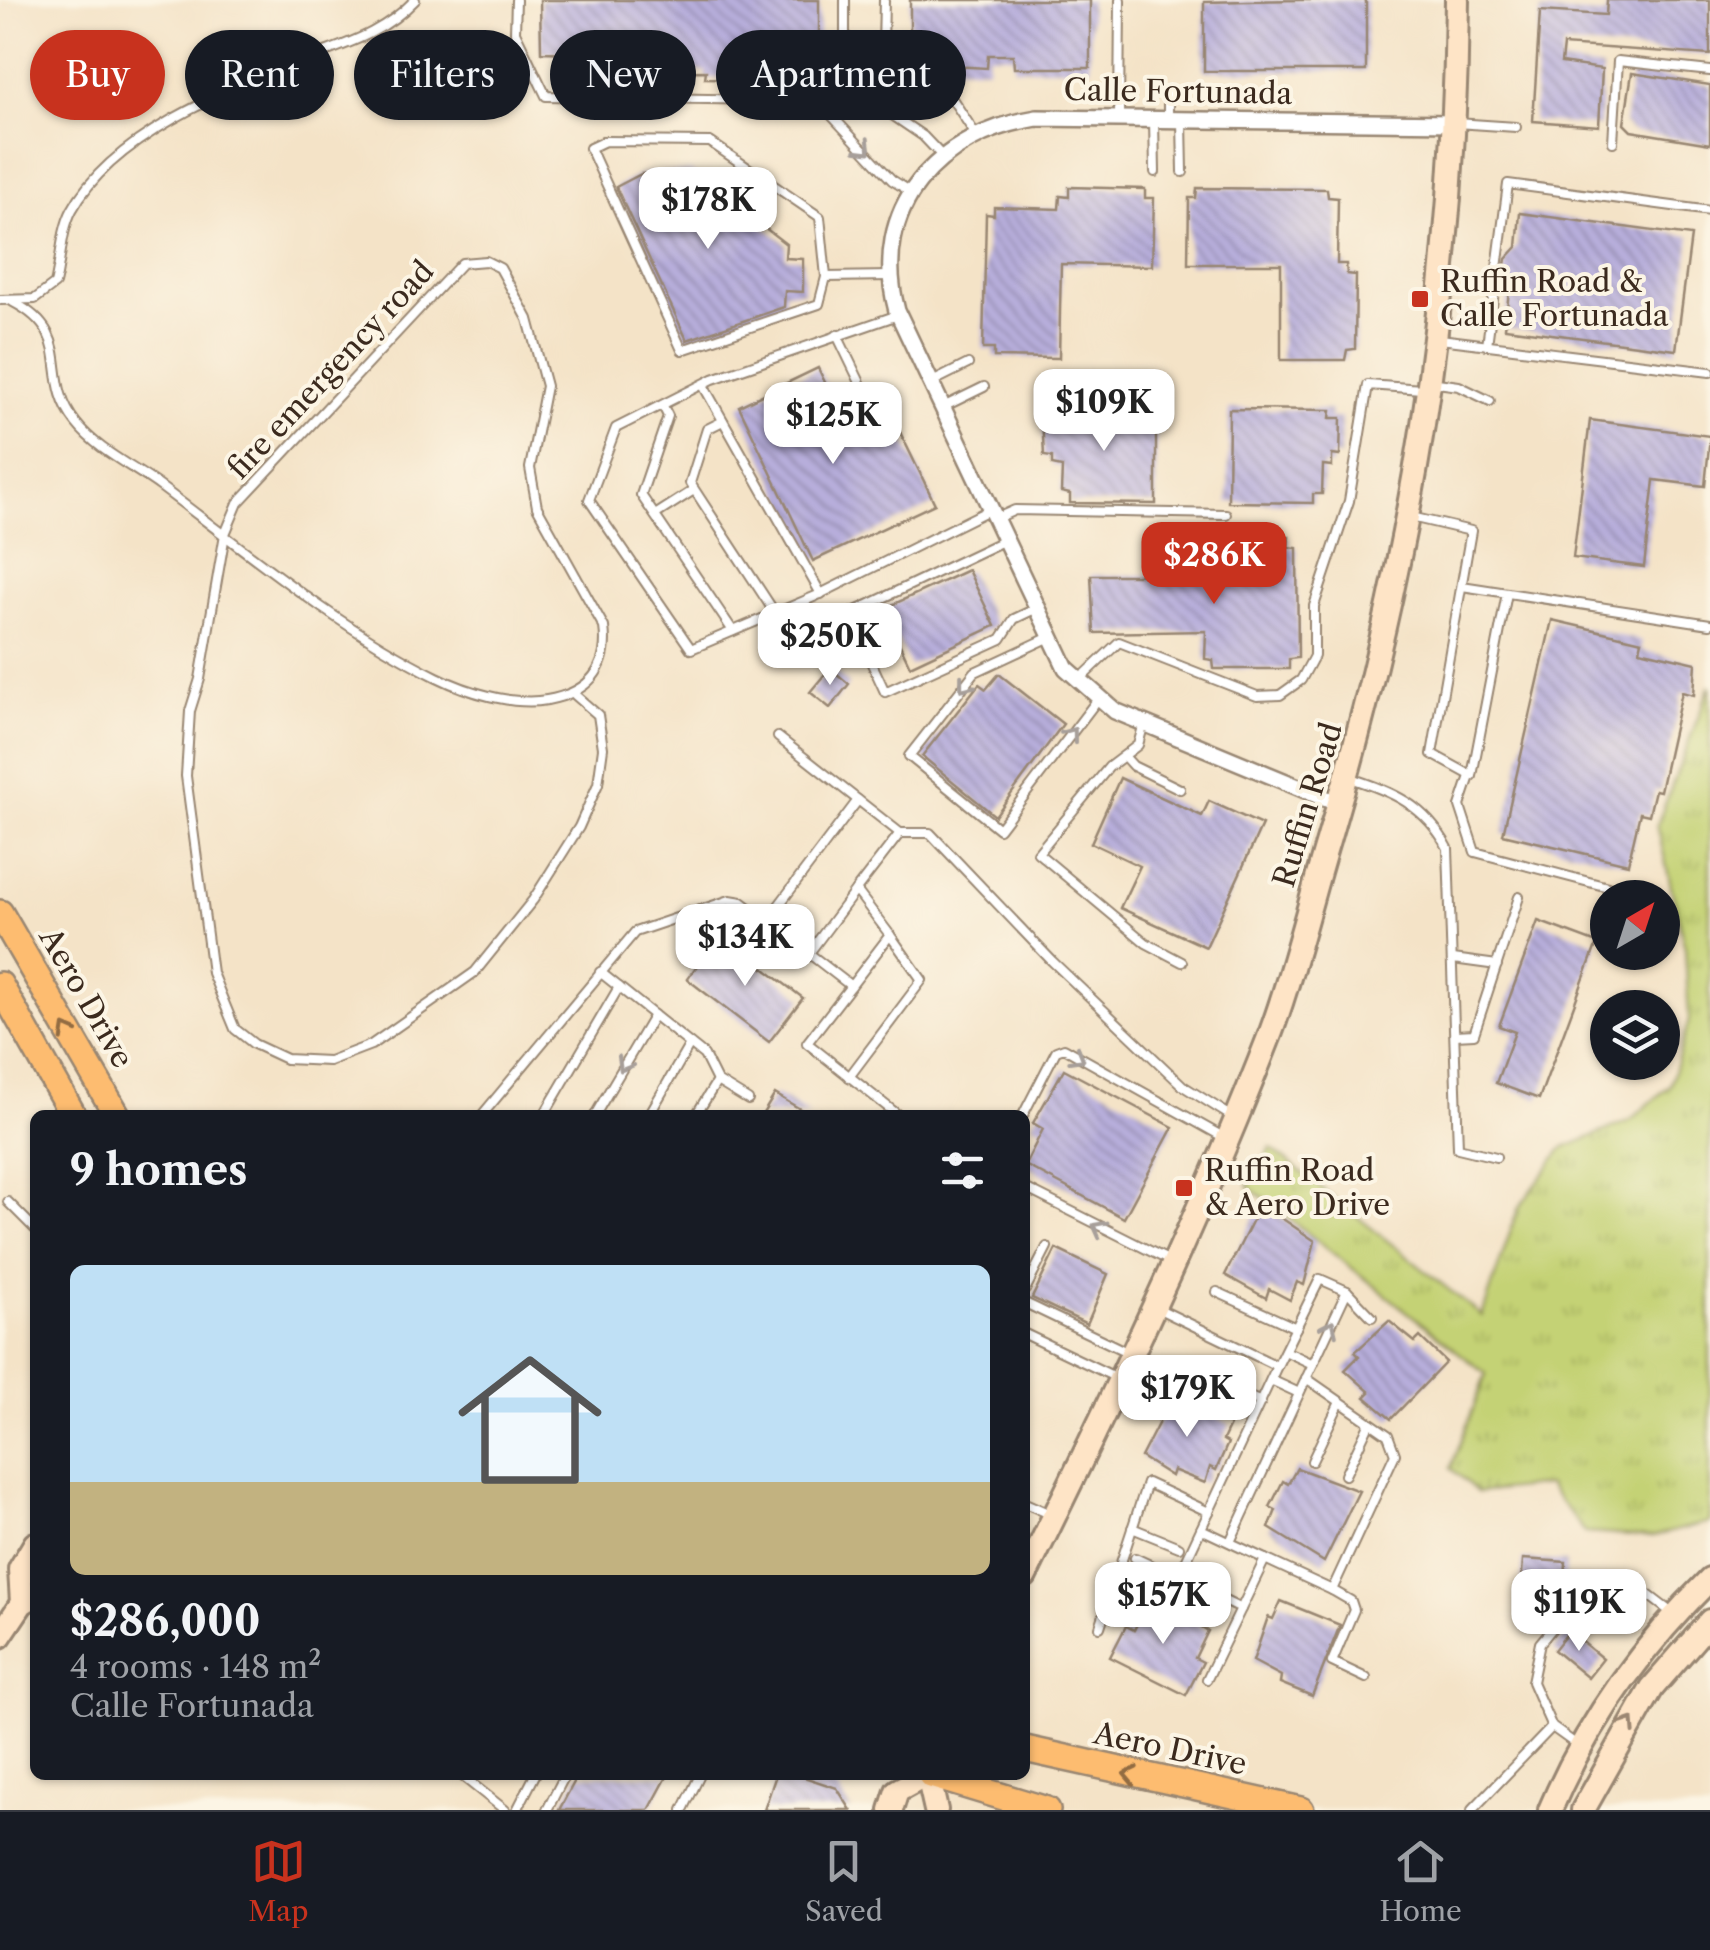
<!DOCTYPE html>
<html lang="en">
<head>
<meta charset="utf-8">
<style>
  body { margin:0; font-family:"Libre Caslon Text",serif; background:#242831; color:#f1f3f6; height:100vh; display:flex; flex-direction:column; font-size:38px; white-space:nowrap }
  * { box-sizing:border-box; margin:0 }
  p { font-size:32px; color:#9ea1a6 }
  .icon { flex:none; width:55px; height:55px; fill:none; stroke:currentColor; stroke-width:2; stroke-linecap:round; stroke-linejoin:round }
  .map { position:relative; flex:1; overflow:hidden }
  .drawer { position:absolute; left:30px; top:1110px; width:1000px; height:670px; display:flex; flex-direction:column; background:#171b24; border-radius:15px; box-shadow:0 2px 8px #0004 }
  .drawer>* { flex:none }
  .banner { position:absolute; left:30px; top:30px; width:1000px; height:90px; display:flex; gap:20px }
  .needle { width:65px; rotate:39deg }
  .fabs { position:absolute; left:1590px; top:880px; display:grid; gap:20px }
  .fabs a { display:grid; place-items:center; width:90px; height:90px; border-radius:50%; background:#171b24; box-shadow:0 2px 8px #0004; font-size:50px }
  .price { position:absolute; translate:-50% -85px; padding:0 22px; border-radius:20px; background:#fff; color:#222; font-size:32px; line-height:65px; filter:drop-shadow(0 2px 5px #0008) }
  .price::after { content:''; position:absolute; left:50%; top:60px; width:30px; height:22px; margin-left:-15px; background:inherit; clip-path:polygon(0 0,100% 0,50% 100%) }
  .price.current { background:#c8321e; color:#fff }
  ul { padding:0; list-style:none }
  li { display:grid; align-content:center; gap:20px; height:530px; padding:0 40px }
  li+li { border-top:2px solid #363941 }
  li span { display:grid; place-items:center; height:310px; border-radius:15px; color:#555 }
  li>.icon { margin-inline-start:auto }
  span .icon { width:180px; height:180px; fill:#fffc; stroke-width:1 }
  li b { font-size:42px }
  h2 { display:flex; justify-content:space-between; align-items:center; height:120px; padding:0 40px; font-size:42px }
  .tag { padding:0 35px; border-radius:45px; background:#171b24; box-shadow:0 2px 8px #0004; font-size:35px; line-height:90px }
  .tag.current { background:#c8321e; color:#fff }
  .tabs { display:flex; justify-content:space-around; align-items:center; height:140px; border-top:2px solid #363941; background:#171b24; font-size:28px; color:#9ea1a6 }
  .tabs a { display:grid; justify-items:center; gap:5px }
  .tabs .current { color:#c8321e }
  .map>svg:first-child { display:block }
  .grass { fill:url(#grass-tufts); stroke:#807e49; stroke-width:2.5 }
  .building { fill:url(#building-back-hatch) }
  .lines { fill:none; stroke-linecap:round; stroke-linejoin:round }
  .lane-casing { stroke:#988672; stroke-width:12 }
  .street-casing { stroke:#988672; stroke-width:20 }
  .secondary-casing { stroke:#988672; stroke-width:28 }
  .primary-casing { stroke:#988672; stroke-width:30 }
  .lane { stroke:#fff; stroke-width:8 }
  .street { stroke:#fff; stroke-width:15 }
  .secondary { stroke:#fee4c6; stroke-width:22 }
  .primary { stroke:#fdbc70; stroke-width:25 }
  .oneway { stroke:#a79f9a }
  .oneway2 { stroke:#926c43 }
  .oneway3 { stroke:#9c8772 }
  .poi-dot { fill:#c8321e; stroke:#fcf5e5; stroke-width:4 }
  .labels { text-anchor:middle; stroke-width:8; stroke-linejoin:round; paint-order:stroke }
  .street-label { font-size:30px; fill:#3b2a1e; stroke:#fcf5e5 }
  .poi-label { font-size:30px; fill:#3b2a1e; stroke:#fcf5e5; text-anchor:start }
</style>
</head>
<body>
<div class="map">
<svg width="1710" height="1810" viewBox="0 0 1710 1810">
  <defs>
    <pattern id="grass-tufts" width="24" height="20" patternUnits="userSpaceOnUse" patternTransform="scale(2.5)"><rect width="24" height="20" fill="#c4d274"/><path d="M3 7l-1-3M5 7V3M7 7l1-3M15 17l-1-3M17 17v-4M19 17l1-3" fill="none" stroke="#a9b464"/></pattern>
    <pattern id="building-back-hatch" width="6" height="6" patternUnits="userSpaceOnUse" patternTransform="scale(2.5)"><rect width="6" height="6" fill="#b7aedb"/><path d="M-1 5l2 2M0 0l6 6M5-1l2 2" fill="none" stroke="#968eb1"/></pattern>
  </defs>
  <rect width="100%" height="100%" fill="#fcf5e5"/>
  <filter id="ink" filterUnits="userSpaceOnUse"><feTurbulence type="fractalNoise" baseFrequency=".01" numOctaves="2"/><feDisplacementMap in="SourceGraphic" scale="20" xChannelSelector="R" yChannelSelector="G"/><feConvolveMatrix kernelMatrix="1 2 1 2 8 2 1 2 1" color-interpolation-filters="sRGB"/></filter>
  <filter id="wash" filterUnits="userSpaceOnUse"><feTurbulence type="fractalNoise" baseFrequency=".0048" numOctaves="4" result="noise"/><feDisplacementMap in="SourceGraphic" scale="40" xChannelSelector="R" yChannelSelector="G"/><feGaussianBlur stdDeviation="2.25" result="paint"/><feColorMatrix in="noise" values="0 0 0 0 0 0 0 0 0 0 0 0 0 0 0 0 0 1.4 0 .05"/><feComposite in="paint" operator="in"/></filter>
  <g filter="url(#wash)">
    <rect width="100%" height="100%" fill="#f4e3c7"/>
    <polygon class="grass" points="1710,686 1710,1522 1651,1537 1586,1533 1547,1485 1478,1493 1451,1468 1486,1374 1248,1186 1271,1148 1482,1316 1518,1209 1562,1149 1631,1120 1670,1085 1689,1020 1685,948 1657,825"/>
    <g id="blocks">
      <g class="building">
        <polygon points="540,0 819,0 819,72 763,73 763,79 705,78 706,71 651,72 651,60 575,59 576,53 541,52"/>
        <polygon points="910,0 1090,0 1090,68 1014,68 1013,55 988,55 987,68 952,66 910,37"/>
        <polygon points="1301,0 1366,0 1366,71 1204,71 1204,2"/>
        <polygon points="1607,0 1710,0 1710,55 1563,45 1561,63 1602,69 1599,126 1533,121 1540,11 1606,15"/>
        <polygon points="1632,73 1710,85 1710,144 1631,131 1624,124"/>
        <polygon points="691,171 786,244 785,258 803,259 803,292 785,291 784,307 687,340 616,187 641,174"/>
        <polygon points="1069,187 1145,189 1145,198 1154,198 1152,266 1061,264 1059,358 994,357 994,349 983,349 986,214 994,215 994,207 1059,209 1060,196 1069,197"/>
        <polygon points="1197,188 1327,189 1328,197 1338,198 1337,264 1346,264 1347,274 1356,275 1355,349 1347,350 1345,360 1281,360 1281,264 1188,264 1189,198 1196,198"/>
        <polygon points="1520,213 1691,236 1676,350 1505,328 1509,290 1503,277 1506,259 1517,247"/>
        <polygon points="818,368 855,444 896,424 935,504 813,561 739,406"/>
        <polygon points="1054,408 1156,410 1156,504 1070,503 1070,494 1061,492 1062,467 1052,465 1052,457 1044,456 1042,417 1053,418"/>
        <polygon points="1229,409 1331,410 1330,418 1341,418 1340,456 1332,455 1332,466 1323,465 1322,494 1313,494 1313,503 1228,502"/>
        <polygon points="1590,420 1710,436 1705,486 1654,480 1644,567 1573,558"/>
        <polygon points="1289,537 1288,547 1297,548 1298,658 1289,659 1289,669 1214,669 1213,660 1205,659 1206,631 1094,633 1091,575 1243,575 1242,538"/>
        <polygon points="968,570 995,626 910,666 883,609"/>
        <polygon points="1552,620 1642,641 1640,650 1696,663 1694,695 1682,692 1660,791 1655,790 1649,815 1640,813 1628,864 1503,834"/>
        <polygon points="830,668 849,684 830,708 810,692"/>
        <polygon points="999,674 1063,724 995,816 922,756 979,684 986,689"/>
        <polygon points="1120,778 1202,816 1209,801 1262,825 1206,947 1120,908 1140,866 1091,843"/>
        <polygon points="1538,921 1597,943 1539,1099 1496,1083 1515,1032 1499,1026"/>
        <polygon points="720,935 803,998 769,1042 687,979"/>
        <polygon points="1064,1069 1173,1127 1124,1218 1025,1165 1043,1129 1033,1123"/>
        <polygon points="775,1094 810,1115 762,1115"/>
        <polygon points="1261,1204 1315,1241 1304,1285 1297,1282 1290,1300 1269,1289 1266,1298 1225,1275"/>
        <polygon points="1056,1249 1108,1274 1087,1324 1032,1298"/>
        <polygon points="1389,1321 1415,1342 1420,1337 1446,1362 1391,1419 1365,1397 1370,1392 1345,1370 1359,1356 1355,1352"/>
        <polygon points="1175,1391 1230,1425 1223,1440 1228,1443 1216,1470 1210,1467 1205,1483 1173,1470 1171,1476 1141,1457"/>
        <polygon points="1297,1468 1359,1491 1324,1562 1269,1528 1276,1510 1270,1507 1283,1481 1288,1484"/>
        <polygon points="1523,1559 1566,1562 1564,1598 1556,1607 1520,1604"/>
        <polygon points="1281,1601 1340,1625 1312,1696 1280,1683 1281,1676 1253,1661 1268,1617 1273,1619"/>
        <polygon points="1148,1602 1163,1610 1166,1604 1208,1631 1195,1658 1203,1662 1186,1695 1110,1657 1126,1626 1134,1630"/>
        <polygon points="1569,1631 1603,1659 1588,1678 1554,1650"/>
        <polygon points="578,1775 668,1775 649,1810 559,1810"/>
        <polygon points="776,1775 798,1775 837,1788 851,1810 764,1810"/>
      </g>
    </g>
  </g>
  <g filter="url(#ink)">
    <use href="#blocks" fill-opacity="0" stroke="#988672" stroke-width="2.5"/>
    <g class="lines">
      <defs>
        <g id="lane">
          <polyline points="516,0 515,32 546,96 818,101 845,83"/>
          <polyline points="845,0 845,83"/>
          <polyline points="884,0 883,47 945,88 976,135"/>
          <polyline points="845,83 923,136 943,157"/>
          <polyline points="818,101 892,180 911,192"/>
          <polyline points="1119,119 1120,0"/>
          <polyline points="1154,119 1155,172"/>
          <polyline points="1168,119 1168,90"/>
          <polyline points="1182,120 1183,172"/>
          <polyline points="1456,123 1516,127"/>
          <polyline points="1613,142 1618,61 1710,71"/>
          <polyline points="826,277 820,217 710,142 605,141 590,148 682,350 819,304 826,277 891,276"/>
          <path d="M0,300L35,299L55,284C61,261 61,231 72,210C114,133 231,89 309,58C351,42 383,33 415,0"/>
          <path d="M13,302C78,336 39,376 76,423C97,450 134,467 161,487C249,553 338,628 437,677C467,692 513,706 547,700C587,693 610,670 604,627L537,507L530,468L546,386L528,319L500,268L486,261L462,263L238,503L225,534L200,679L190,711L186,776L212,973L235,1029L254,1044L286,1059L329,1061L371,1045L475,972L533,900L579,827L598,784L603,748L598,715L575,695"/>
          <polyline points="898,315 713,379 616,428 589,500 691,649 816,596 989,510"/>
          <polyline points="837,335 867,397"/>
          <polyline points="1440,339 1710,372"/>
          <polyline points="1487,345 1508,184 1710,211"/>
          <polyline points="932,382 968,364"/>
          <polyline points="1430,382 1459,386 1490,401"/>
          <polyline points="703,385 821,594"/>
          <polyline points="663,406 668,416 641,495 733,631"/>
          <polyline points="941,408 984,387"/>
          <polyline points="723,421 707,429 690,483 775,613"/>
          <polyline points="655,515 694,490"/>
          <polyline points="1411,517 1471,531 1432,754 1472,776 1507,593"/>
          <polyline points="997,518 1015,510 1226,514"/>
          <polyline points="1003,541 849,614 885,692 1001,639 1014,619 1035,609"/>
          <polyline points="1462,586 1710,624"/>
          <polyline points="1048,638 975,672 909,756 999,829 1098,699"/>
          <polyline points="1078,681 1119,642 1257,696 1280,695 1301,680 1314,656 1314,606 1349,501 1368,385 1422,389"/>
          <polyline points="1144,723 1138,745 1109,767 1038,853 1146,943 1182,962"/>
          <polyline points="778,737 900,833 930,833 1052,961 1183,1086 1231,1116"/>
          <polyline points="1124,756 1133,766 1180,789"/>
          <polyline points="1470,776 1460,806 1475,852 1608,887"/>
          <path d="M1347,777C1392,791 1425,805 1448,848L1458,1148L1496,1157"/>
          <polyline points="856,890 900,833"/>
          <polyline points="767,921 851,986 890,935 856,890 809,953"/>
          <polyline points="1453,959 1497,965"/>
          <polyline points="600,972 704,1055 717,1081 748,1100"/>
          <polyline points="851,986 807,1043 898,1115"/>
          <polyline points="1455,1035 1474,1034 1519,897"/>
          <polyline points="849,1077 922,980 890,935"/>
          <polyline points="482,1115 635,932 730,900 742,902 767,921 858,800"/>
          <polyline points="544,1115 619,987"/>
          <polyline points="595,1115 654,1015"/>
          <polyline points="649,1115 690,1044"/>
          <polyline points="696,1115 717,1081"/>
          <polyline points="1023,1115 1056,1051 1064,1048 1225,1138"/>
          <polyline points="1025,1188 1172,1262"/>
          <polyline points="8,1202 35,1229"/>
          <polyline points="1025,1290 1047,1247"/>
          <polyline points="1217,1292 1296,1328"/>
          <polyline points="1025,1303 1129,1353"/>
          <polyline points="1157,1308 1277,1366 1178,1578 1241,1609 1207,1679"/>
          <polyline points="1025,1334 1117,1378"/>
          <polyline points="1285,1351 1313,1364"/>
          <polyline points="1180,1366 1261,1402"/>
          <polyline points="1277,1366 1320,1279 1347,1291 1372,1317"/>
          <polyline points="1271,1380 1299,1393"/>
          <polyline points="1312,1461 1340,1402"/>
          <polyline points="1345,1475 1369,1424"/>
          <polyline points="1025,1503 1050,1514"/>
          <polyline points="1132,1528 1179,1547"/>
          <polyline points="1201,1529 1265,1559 1241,1609"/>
          <polyline points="1230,1542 1347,1291"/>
          <polyline points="1135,1558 1178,1578"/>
          <polyline points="1265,1559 1332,1590 1395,1454 1388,1435 1306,1378"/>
          <polyline points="1332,1590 1351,1601 1354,1610 1332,1662 1366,1678"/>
          <polyline points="1100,1627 1147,1483 1209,1512"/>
          <polyline points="1577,1745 1552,1727 1532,1682 1540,1643 1570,1607 1647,1594 1672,1613"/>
          <polyline points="461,1775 505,1810"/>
          <polyline points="517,1810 535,1775"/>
          <polyline points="547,1810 565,1775"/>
          <polyline points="683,1810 700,1775"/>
          <polyline points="1472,1810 1552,1727"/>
        </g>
        <path id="street" d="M1339,804L1115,711L1066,668L897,311C869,207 938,134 1037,118L1456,123"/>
        <g id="secondary">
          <path d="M1025,1576C1113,1397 1199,1218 1271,1032C1294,970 1309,904 1328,841C1411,560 1455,293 1457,0"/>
          <polyline points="22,1603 20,1569 35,1544"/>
          <polyline points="0,1636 22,1603 32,1597"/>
          <polyline points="928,1775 936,1810"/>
          <polyline points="891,1810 897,1791 926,1775"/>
          <path d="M1550,1810C1587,1723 1643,1645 1710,1579"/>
          <polyline points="1583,1810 1652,1688 1710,1621"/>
        </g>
        <g id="primary">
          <polyline points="0,913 117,1115"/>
          <polyline points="0,985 73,1115"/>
          <polyline points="1025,1749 1301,1810"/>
          <polyline points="931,1775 1047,1810"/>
        </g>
      </defs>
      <use href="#lane" class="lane-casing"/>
      <use href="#street" class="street-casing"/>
      <use href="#secondary" class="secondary-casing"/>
      <use href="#primary" class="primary-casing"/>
      <use href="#lane" class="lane"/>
      <use href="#street" class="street"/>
      <use href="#secondary" class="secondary"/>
      <use href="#primary" class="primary"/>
    </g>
    <defs><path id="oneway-chevron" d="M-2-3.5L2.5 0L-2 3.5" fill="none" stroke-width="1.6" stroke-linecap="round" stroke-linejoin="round" transform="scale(2.5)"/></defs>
    <g class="oneway">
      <use href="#oneway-chevron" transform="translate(865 148) rotate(45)"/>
      <use href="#oneway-chevron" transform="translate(965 685) rotate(128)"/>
      <use href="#oneway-chevron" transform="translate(1071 734) rotate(-53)"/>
      <use href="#oneway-chevron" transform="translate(1078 1057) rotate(30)"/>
      <use href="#oneway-chevron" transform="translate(624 1065) rotate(120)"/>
      <use href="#oneway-chevron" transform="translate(1099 1228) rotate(-152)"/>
      <use href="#oneway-chevron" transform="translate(1330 1327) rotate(-65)"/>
    </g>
    <g class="oneway2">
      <use href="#oneway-chevron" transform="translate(67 1031) rotate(-119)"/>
      <use href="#oneway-chevron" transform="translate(1130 1775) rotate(-168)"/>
    </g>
    <use class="oneway3" href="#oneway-chevron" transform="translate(1629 1724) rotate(-57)"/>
  </g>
  <g class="poi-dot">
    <rect x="1410" y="289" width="20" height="20" rx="5"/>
    <rect x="1174" y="1178" width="20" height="20" rx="5"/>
  </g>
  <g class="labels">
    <g class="street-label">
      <text transform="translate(1178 92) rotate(1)" y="10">Calle Fortunada</text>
      <text transform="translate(331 370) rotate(-47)" y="10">fire emergency road</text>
      <text transform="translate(1308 805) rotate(-73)" y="10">Ruffin Road</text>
      <text transform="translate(86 998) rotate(60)" y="10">Aero Drive</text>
      <text transform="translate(1170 1749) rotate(12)" y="10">Aero Drive</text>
    </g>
    <g class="poi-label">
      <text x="1440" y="292">Ruffin Road &amp;<tspan x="1440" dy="34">Calle Fortunada</tspan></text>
      <text x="1204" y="1181">Ruffin Road<tspan x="1204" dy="34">&amp; Aero Drive</tspan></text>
    </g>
  </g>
</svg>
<div class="fabs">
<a><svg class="needle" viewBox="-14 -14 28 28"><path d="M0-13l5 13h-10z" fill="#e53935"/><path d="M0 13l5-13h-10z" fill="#9ea1a6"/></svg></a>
<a><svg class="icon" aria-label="layers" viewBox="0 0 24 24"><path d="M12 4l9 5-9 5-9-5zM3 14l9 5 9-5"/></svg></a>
</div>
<b class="price" style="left:708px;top:252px">$178K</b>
<b class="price" style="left:1104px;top:454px">$109K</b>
<b class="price" style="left:833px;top:467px">$125K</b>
<b class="price current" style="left:1214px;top:607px">$286K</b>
<b class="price" style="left:830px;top:688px">$250K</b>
<b class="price" style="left:745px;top:989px">$134K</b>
<b class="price" style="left:1187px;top:1440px">$179K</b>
<b class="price" style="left:1163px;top:1647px">$157K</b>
<b class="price" style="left:1579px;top:1654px">$119K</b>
<div class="banner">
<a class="tag current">Buy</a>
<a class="tag">Rent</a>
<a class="tag">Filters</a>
<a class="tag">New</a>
<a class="tag">Apartment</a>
</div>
<section class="drawer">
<h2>9 homes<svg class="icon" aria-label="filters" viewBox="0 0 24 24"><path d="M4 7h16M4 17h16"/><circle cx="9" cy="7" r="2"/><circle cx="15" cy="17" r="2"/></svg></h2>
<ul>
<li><span style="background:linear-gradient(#bfe0f5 70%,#c2b280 0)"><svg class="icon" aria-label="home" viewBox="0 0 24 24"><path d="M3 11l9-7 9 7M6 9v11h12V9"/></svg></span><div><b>$286,000</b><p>4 rooms · 148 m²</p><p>Calle Fortunada</p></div></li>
</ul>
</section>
</div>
<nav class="tabs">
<a class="current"><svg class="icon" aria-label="map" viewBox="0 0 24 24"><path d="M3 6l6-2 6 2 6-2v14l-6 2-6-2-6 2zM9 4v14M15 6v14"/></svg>Map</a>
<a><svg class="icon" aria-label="saved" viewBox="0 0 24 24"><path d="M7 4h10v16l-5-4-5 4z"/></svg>Saved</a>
<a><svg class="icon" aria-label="home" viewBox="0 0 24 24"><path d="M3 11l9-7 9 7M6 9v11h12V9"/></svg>Home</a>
</nav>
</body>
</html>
